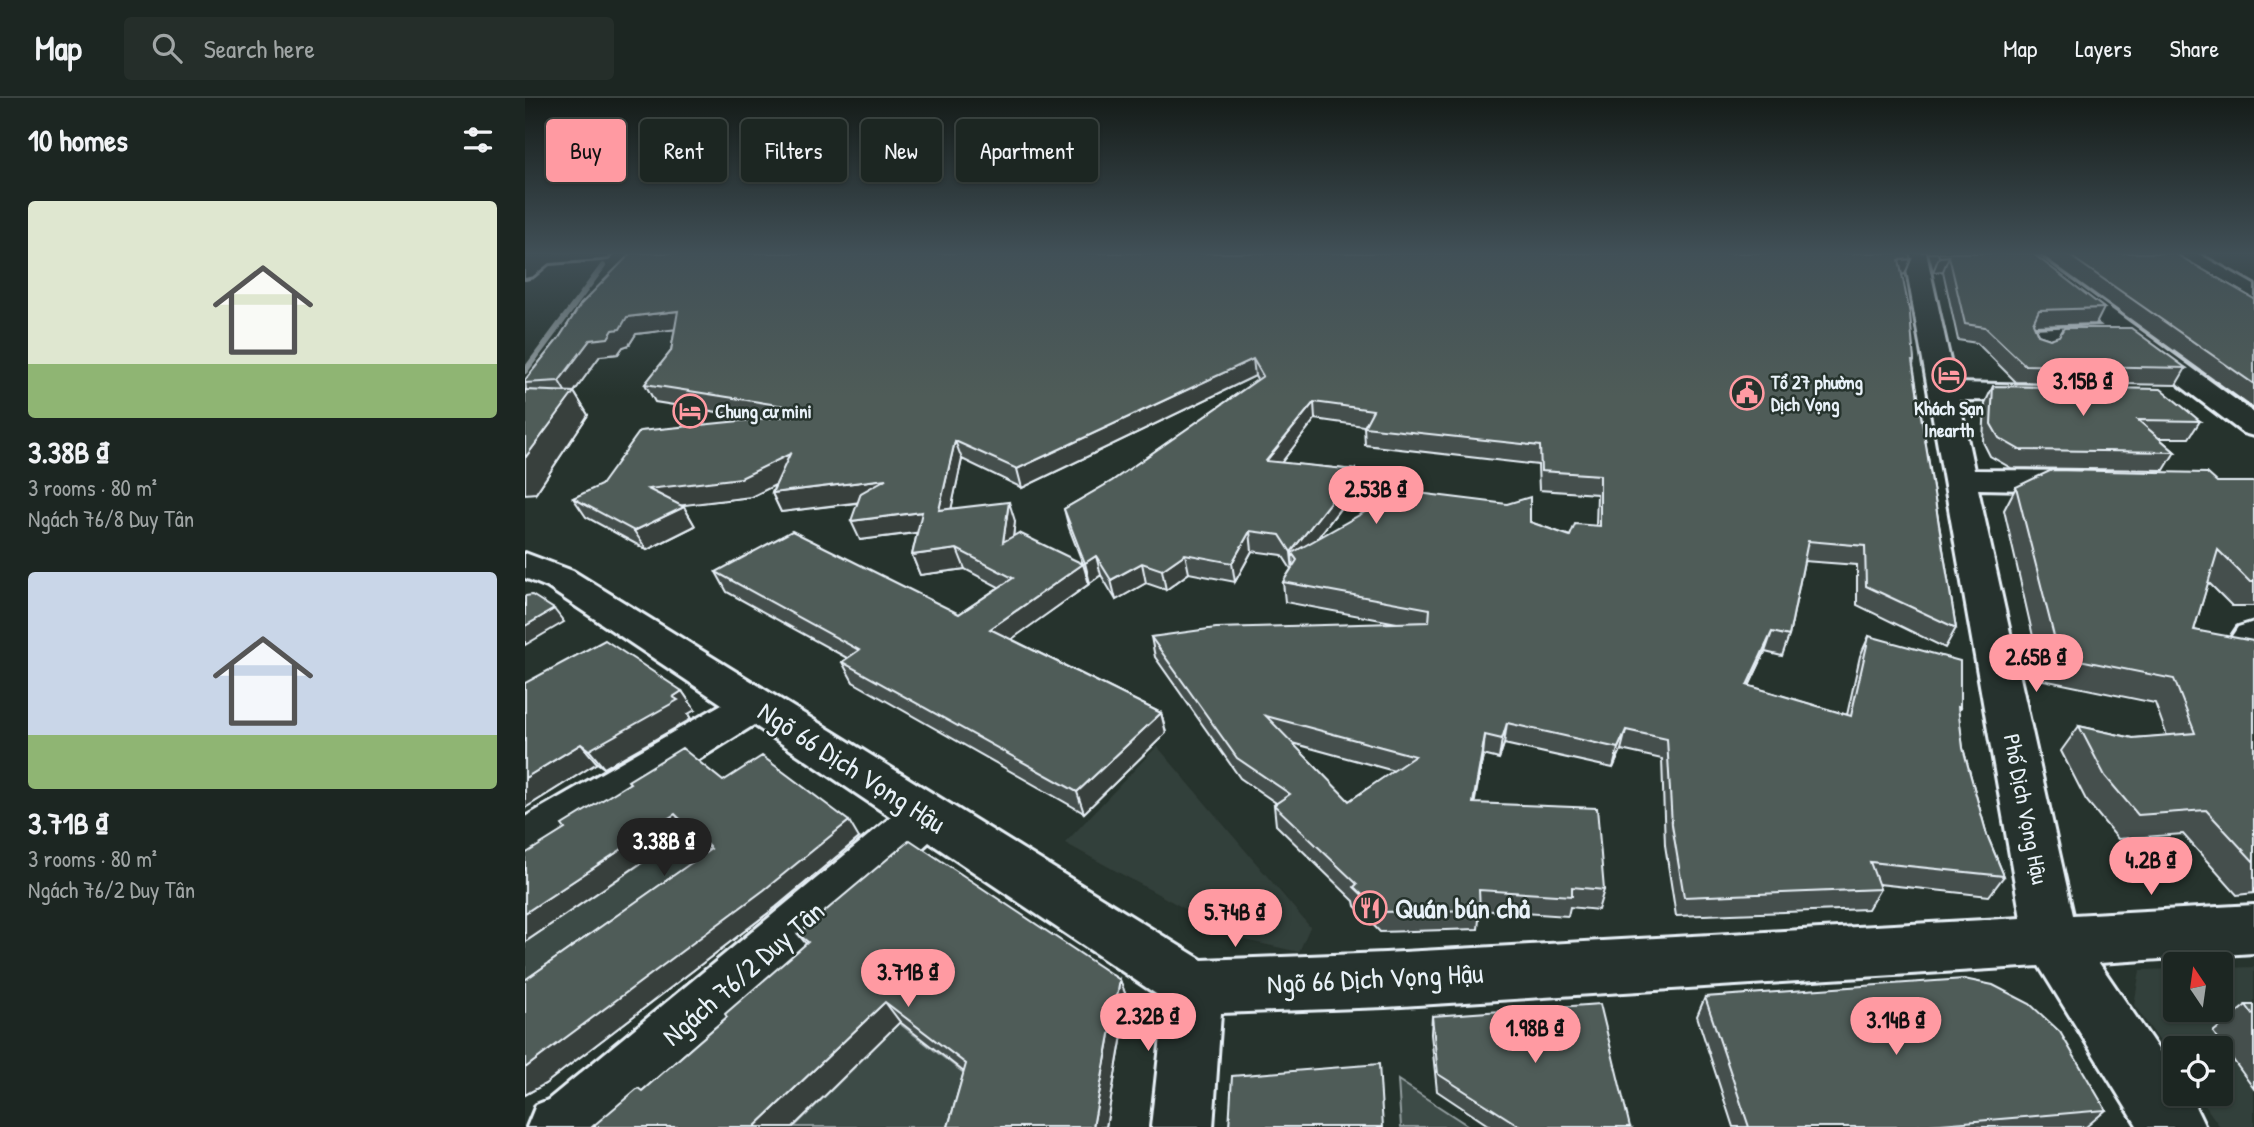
<!DOCTYPE html>
<html lang="en">
<head>
<meta charset="utf-8">
<style>
  body { margin:0; font-family:"Patrick Hand",sans-serif; background:#252e2a; color:#f1f3f6; height:100vh; display:flex; flex-direction:column; font-size:26px; white-space:nowrap }
  * { box-sizing:border-box; margin:0 }
  p { font-size:23px; color:#a0a5a5 }
  .icon { flex:none; width:38px; height:38px; fill:none; stroke:currentColor; stroke-width:2; stroke-linecap:round; stroke-linejoin:round }
  .map { position:relative; flex:1; overflow:hidden }
  .details { display:flex; flex-direction:column; background:#1c2622; width:525px }
  .details>* { flex:none }
  .top-card { position:absolute; left:21px; top:21px; width:665px; height:63px; display:flex; gap:14px }
  .needle { width:46px; rotate:347deg }
  .controls { position:absolute; left:1638px; top:854px; display:grid; gap:14px }
  .controls a { display:grid; place-items:center; width:70px; height:70px; border-radius:7px; background:#1c2622; box-shadow:0 2px 5px #0004,0 0 0 2px #3a4340; font-size:35px }
  .price { position:absolute; translate:-50% -60px; padding:0 16px; border-radius:24px; background:#ff9aa2; color:#111; font-size:23px; line-height:46px; filter:drop-shadow(0 2px 4px #0008) }
  .price::after { content:''; position:absolute; left:50%; top:42px; width:21px; height:16px; margin-left:-10px; background:inherit; clip-path:polygon(0 0,100% 0,50% 100%) }
  .price.active { background:#222; color:#fff }
  ul { padding:0; list-style:none }
  li { display:grid; align-content:center; gap:14px; height:371px; padding:0 28px }
  li span { display:grid; place-items:center; height:217px; border-radius:7px; color:#555 }
  li>.icon { margin-inline-start:auto }
  span .icon { width:126px; height:126px; fill:#fffc; stroke-width:1 }
  li b { font-size:30px }
  h2 { display:flex; justify-content:space-between; align-items:center; height:84px; padding:0 28px; font-size:30px }
  .pill { padding:0 24px; border-radius:7px; background:#1c2622; box-shadow:0 2px 5px #0004,0 0 0 2px #3a4340; font-size:24px; line-height:63px }
  .pill.active { background:#ff9aa2; color:#111 }
  header { display:flex; align-items:center; gap:42px; box-sizing:border-box; height:98px; padding:0 35px; background:#1c2622; border-bottom:2px solid #3a4340 }
  header strong { font-size:33px }
  nav { display:flex; gap:38px; margin-inline-start:auto; font-size:24px }
  .search { width:490px; height:63px; background:#252e2a; display:flex; align-items:center; gap:18px; box-sizing:border-box; padding:0 24px; border-radius:7px; color:#a0a5a5; font-size:26px }
  main { display:flex; flex:1; min-height:0 }
  .map>svg:first-child { display:block }
  .built { fill:#333f3a }
  .green { fill:#3e4b47; stroke:#939ea0; stroke-width:2 }
  .lines { fill:none; stroke-linecap:round; stroke-linejoin:round }
  .stream { stroke:#98a3a5; stroke-width:6 }
  .street-casing { stroke:#e8f1f8; stroke-width:6 }
  .secondary-casing { stroke:#e8f1f8; stroke-width:6 }
  .street { fill:#26332d; fill-rule:evenodd }
  .secondary { fill:#26332d; fill-rule:evenodd }
  .wall { fill:#454f4d; stroke:#e8f1f8; stroke-width:2; fill-rule:evenodd }
  .shaded-wall { fill:#38403e; stroke:#e8f1f8; stroke-width:2 }
  .building { fill:#505c59; stroke:#e8f1f8; stroke-width:2; fill-rule:evenodd }
  .labels { text-anchor:middle; stroke-width:5; stroke-linejoin:round; paint-order:stroke }
  .far-poi-label { font-size:19px; font-weight:bold; fill:#e8f1f8; stroke:#26332d; text-anchor:start }
  .street-label { font-size:23px; fill:#e8f1f8; stroke:#26332d }
  .near-street-label { font-size:28px; fill:#e8f1f8; stroke:#26332d }
  .near-poi-label { font-size:28px; font-weight:bold; fill:#e8f1f8; stroke:#26332d; text-anchor:start }
</style>
</head>
<body>
<header>
<strong>Map</strong>
<div class="search"><svg class="icon" aria-label="search" viewBox="0 0 24 24"><circle cx="10" cy="10" r="6"/><path d="M15 15l6 6"/></svg>Search here</div>
<nav><a>Map</a><a>Layers</a><a>Share</a></nav>
</header>
<main>
<section class="details">
<h2>10 homes<svg class="icon" aria-label="filters" viewBox="0 0 24 24"><path d="M4 7h16M4 17h16"/><circle cx="9" cy="7" r="2"/><circle cx="15" cy="17" r="2"/></svg></h2>
<ul>
<li><span style="background:linear-gradient(#dfe7d0 75%,#8fb573 0)"><svg class="icon" aria-label="home" viewBox="0 0 24 24"><path d="M3 11l9-7 9 7M6 9v11h12V9"/></svg></span><div><b>3.38B ₫</b><p>3 rooms · 80 m²</p><p>Ngách 76/8 Duy Tân</p></div></li>
<li><span style="background:linear-gradient(#c9d6e8 75%,#8fb573 0)"><svg class="icon" aria-label="home" viewBox="0 0 24 24"><path d="M3 11l9-7 9 7M6 9v11h12V9"/></svg></span><div><b>3.71B ₫</b><p>3 rooms · 80 m²</p><p>Ngách 76/2 Duy Tân</p></div></li>
</ul>
</section>
<div class="map">
<svg width="1729" height="1029" viewBox="0 0 1729 1029">
  <rect width="100%" height="100%" fill="#26332d"/>
  <filter id="ink" filterUnits="userSpaceOnUse"><feTurbulence type="fractalNoise" baseFrequency=".0143" numOctaves="2"/><feDisplacementMap in="SourceGraphic" scale="14" xChannelSelector="R" yChannelSelector="G"/><feConvolveMatrix kernelMatrix="1 2 1 2 8 2 1 2 1" color-interpolation-filters="sRGB"/></filter>
  <g filter="url(#ink)">
    <g class="built">
      <polygon points="632,648 785,829 774,854 715,841 540,745"/>
      <polygon points="1729,869 1729,1029 1695,1029 1672,996 1696,996 1696,950 1650,950 1650,965 1609,907 1615,872 1650,871 1650,912 1696,912 1696,870"/>
    </g>
    <g class="green">
      <polygon points="163,734 201,766 0,911 0,844"/>
      <polygon points="374,925 453,986 442,1029 269,1029"/>
      <polygon points="873,982 945,1029 876,1029"/>
    </g>
    <g class="lines">
      <polyline class="stream" points="0,273 78,168"/>
      <defs>
        <g id="street">
          <polygon points="11,155 28,155 31,159 8,178 0,180 0,163"/>
          <polygon points="1379,155 1401,155 1430,285 1517,287 1527,289 1531,295 1527,301 1517,303 1434,302 1449,372 1559,373 1570,376 1575,383 1570,390 1559,393 1453,391 1548,817 1729,807 1729,855 1574,865 1650,976 1650,996 1664,996 1680,1029 1613,1029 1514,868 860,909 696,915 688,1029 626,1029 640,902 404,744 86,1029 2,1029 11,1007 23,1002 366,719 229,627 17,759 0,765 0,719 197,606 22,489 0,480 0,455 48,473 677,862 860,855 1496,820"/>
          <path d="M1484,155H1509L1729,315V338L1718,335L1595,242L1529,244L1525,252L1516,255L1507,252C1502,245 1502,238 1507,231L1578,228Z"/>
          <polygon points="1729,524 1729,560 1715,556 1707,538 1713,529"/>
        </g>
        <g id="secondary">
          <polygon points="0,155 86,155 83,160 75,161 0,167"/>
          <polygon points="1645,155 1672,155 1729,187 1729,204 1721,202"/>
        </g>
      </defs>
      <use href="#street" class="street-casing"/>
      <use href="#secondary" class="secondary-casing"/>
      <use href="#street" class="street"/>
      <use href="#secondary" class="secondary"/>
    </g>
    <g class="wall">
      <polygon points="1403,155 1507,155 1579,210 1571,226 1510,228 1513,237 1525,241 1661,270 1651,287 1491,284 1452,245 1433,242 1418,173 1408,174"/>
      <polygon points="1513,155 1649,155 1729,201 1729,311"/>
      <path d="M1386,161L1380,176L1377,177L1389,263L1388,267L1431,530L1420,550L1332,507V467L1279,463L1264,538L1257,558L1240,554L1224,588L1322,617L1335,558L1344,538L1435,610L1433,613L1438,650L1462,737L1479,778L1464,798L1353,786L1355,791L1343,811L1151,818L1140,747L1137,661L1096,652L1088,670L979,646L974,661L958,657L949,705L1079,792L1073,812L1045,809L1043,818L955,812L953,831L855,834L830,808L829,803L751,727L749,707L751,705L715,680L630,559L626,539L872,525L760,504L758,484L766,471L757,457L727,453L710,484L664,475L641,492L621,485L591,502L576,477L565,485L559,469L564,486L486,541L636,615L641,635L559,715L328,584L317,564L322,560L202,494L191,474L434,516L474,489L440,471L395,477L387,457L392,435L335,442L332,405L256,414L247,395L250,387L226,399L156,407L159,409L170,428L122,452L61,419L48,400L236,321L130,304L120,286L146,253L150,231L111,236L104,247L98,249L93,256L75,258L49,294L63,317L11,395L0,282L34,240L56,206ZM730,278L732,282L587,383L539,411L544,430L558,466L488,439L490,423L426,411L437,361L497,390ZM790,321L839,328L840,347L1013,367L1014,392L1072,396L1071,428L1045,438L1005,424L793,440L830,391V372L756,365ZM767,645L869,673L824,703Z"/>
      <polygon points="1468,288 1675,323 1664,340 1634,340 1650,354 1639,372 1486,370 1465,358 1458,344 1460,305"/>
      <polygon points="1729,384 1729,508 1707,508 1683,484 1669,532 1729,546 1729,795 1712,797 1658,736 1593,741 1561,702 1536,653 1554,628 1608,640 1642,638 1630,605 1518,582 1479,412 1491,389"/>
      <polygon points="0,585 157,593 170,612 163,616 166,621 79,670 72,665 0,710"/>
      <polygon points="198,683 334,740 251,809 20,986 0,997 0,882 184,753 163,733 0,756"/>
      <polygon points="273,836 595,882 603,903 581,1029 423,1029 439,974 375,924 117,993 202,919 281,846"/>
      <polygon points="1180,899 1581,1012 1561,1029 1208,1029 1172,918"/>
      <polygon points="1721,907 1729,907 1729,991 1688,934"/>
      <polygon points="907,918 1105,1029 966,1029 912,993 906,936"/>
    </g>
    <g class="shaded-wall">
      <polygon points="1424,158 1418,173 1408,174 1414,159"/>
      <polygon points="1386,161 1380,176 1369,178 1374,162"/>
      <polygon points="153,213 161,230 111,236 104,247 98,249 93,256 75,258 49,294 63,317 11,395 0,396 0,360 44,300 34,283 65,242 88,232 102,219"/>
      <polygon points="728,261 730,278 497,390 492,371"/>
      <polygon points="789,304 790,321 743,382 741,363"/>
      <polygon points="430,343 437,361 422,431 414,412"/>
      <polygon points="265,356 274,375 226,399 135,410 123,391"/>
      <polygon points="830,372 830,391 772,467 772,462 767,455 768,473 766,454"/>
      <polygon points="361,381 368,400 256,414 247,395"/>
      <polygon points="484,404 490,423 485,464 478,444"/>
      <polygon points="159,409 170,428 122,452 109,433"/>
      <polygon points="397,414 405,433 335,442 326,423"/>
      <polygon points="725,433 727,453 710,484 707,465"/>
      <polygon points="432,451 440,471 395,477 387,457"/>
      <polygon points="660,456 664,475 641,492 637,472"/>
      <polygon points="571,458 576,477 565,485 560,465"/>
      <polygon points="617,465 621,485 591,502 586,482"/>
      <polygon points="558,466 564,486 473,551 465,531"/>
      <polygon points="29,511 39,524 0,547 0,528"/>
      <polygon points="1247,534 1240,554 1215,607 1222,587"/>
      <polygon points="157,593 170,612 163,616 166,621 79,670 64,652"/>
      <polygon points="636,615 641,635 559,715 552,694"/>
      <polygon points="982,625 979,646 974,661 977,641"/>
      <polygon points="1101,632 1096,652 1088,670 1093,650"/>
      <polygon points="960,637 958,657 946,725 948,705"/>
      <polygon points="56,646 72,665 0,710 0,680"/>
      <polygon points="150,716 163,733 0,844 0,815"/>
      <polygon points="324,723 334,740 251,809 20,986 0,997 0,970"/>
      <polygon points="595,882 603,903 581,1029 568,1029"/>
      <polygon points="360,904 375,924 268,1029 229,1029"/>
    </g>
    <g class="building">
      <path d="M106,155H1384L1386,161L1374,162L1385,216L1389,263H1387L1431,530L1341,488L1340,448L1283,443L1264,538L1247,534L1222,587L1326,618L1344,538L1435,563V610L1433,609L1438,650L1462,737L1479,778L1345,764L1355,791L1159,799L1147,727L1142,641L1101,632L1093,650L982,625L977,641L960,637L948,705L1072,710L1079,792L1047,789V798L954,792L955,812L855,814L829,789L832,786L749,707L765,696L712,660L626,539L691,530L904,524L905,511L758,484L772,462L767,455L877,393L982,406L1005,399V424L1045,438L1050,426L1075,428V377L1016,373L1015,348L839,329L848,312L789,304L741,363L830,372L766,454L755,437L725,433L707,465L660,456L637,472L617,465L586,482L571,458L560,465L539,411L587,383L738,278L728,261L492,371L430,343L414,412L484,404L478,444L494,435L558,466L465,531L636,615L552,694L317,564L334,552L191,474L267,433L434,516L488,480L432,451L387,457L397,414L326,423L336,395L361,381L247,395L265,356L216,380L123,391L159,409L109,433L48,400L76,387L115,333L285,316V312L120,286L146,253L153,213L102,219L95,231L88,232L83,240L65,242L34,283L0,285V282L34,240L56,206ZM741,618L890,658L824,703Z"/>
      <polygon points="1413,155 1507,155 1579,210 1514,212 1508,225 1513,237 1525,241 1534,238 1539,230 1606,230 1661,270 1500,267 1460,229 1440,226 1424,158 1414,159"/>
      <polygon points="1541,155 1649,155 1729,201 1729,286"/>
      <polygon points="1468,288 1636,291 1675,323 1613,322 1650,354 1495,352 1474,340 1466,326"/>
      <polygon points="0,292 49,294 0,360"/>
      <polygon points="1527,372 1682,375 1692,384 1729,384 1729,484 1725,484 1693,452 1669,532 1728,543 1729,546 1729,764 1681,712 1613,717 1580,678 1554,628 1608,640 1670,635 1649,581 1534,558 1491,389"/>
      <polygon points="7,497 29,511 0,528 0,498"/>
      <polygon points="80,542 157,593 148,599 153,602 64,652 56,646 0,680 0,585"/>
      <polygon points="157,650 198,683 237,658 324,723 239,792 0,970 0,882 186,751 150,716 0,815 0,756 40,731 37,727 105,685 103,683"/>
      <polygon points="385,742 595,882 568,1029 423,1029 441,966 360,904 229,1029 67,1029 113,990 117,993 202,919 200,916 283,844 273,836"/>
      <polygon points="1439,881 1468,887 1505,906 1535,934 1581,1012 1391,1028 1392,1029 1224,1029 1180,899"/>
      <polygon points="1075,906 1105,1029 996,1029 913,976 907,918"/>
      <polygon points="1721,907 1729,907 1729,918"/>
      <polygon points="854,966 858,1029 704,1029 707,978"/>
    </g>
  </g>
  <linearGradient id="sky" x2="0" y2="1"><stop stop-color="#151c19"/><stop offset="0.52" stop-color="#415057"/><stop offset="1" stop-color="#415057" stop-opacity="0"/></linearGradient>
  <rect width="1729" height="299" fill="url(#sky)"/>
  <defs>
    <symbol id="hotel-ring" viewBox="-11 -11 22 22"><circle r="9.5" fill="#26332d" stroke="#ff9aa2" stroke-width="1.5"/><path d="M-6-4.5h1.5V1H6V5H4.5V3h-9V5H-6ZM-4 0a1.8 1.8 0 1 1 3.6 0ZM.5 0V-2.5h3Q6-2.5 6 0Z" fill="#ff9aa2"/></symbol>
    <symbol id="civic-ring" viewBox="-11 -11 22 22"><circle r="9.5" fill="#26332d" stroke="#ff9aa2" stroke-width="1.5"/><path d="M-.6-6.5H3V-4.5H.6V-3L4-1V1h2V6H-6V1h2V-1L-.6-3ZM-1.2 2.5V6h2.4V2.5Z" fill="#ff9aa2"/></symbol>
    <symbol id="restaurant-ring" viewBox="-11 -11 22 22"><circle r="9.5" fill="#26332d" stroke="#ff9aa2" stroke-width="1.5"/><path d="M-5-6h1v4h1v-4h1v4h1v-4h1v5L-1.5 .5V6h-2V.5L-5-1ZM5-6V6H3V1.5H1.5Q1.5-4 5-6Z" fill="#ff9aa2"/></symbol>
  </defs>
  <g fill-rule="evenodd">
    <use href="#hotel-ring" x="1405" y="258" width="38" height="38"/>
    <use href="#civic-ring" x="1203" y="276" width="38" height="38"/>
    <use href="#hotel-ring" x="146" y="294" width="38" height="38"/>
    <use href="#restaurant-ring" x="826" y="791" width="38" height="38"/>
  </g>
  <g class="labels">
    <g class="far-poi-label">
      <text x="1246" y="291">Tổ 27 phường<tspan x="1246" dy="22">Dịch Vọng</tspan></text>
      <text x="1424" y="317" text-anchor="middle">Khách Sạn<tspan x="1424" dy="22">Inearth</tspan></text>
      <text x="190" y="320">Chung cư mini</text>
    </g>
    <g class="street-label">
      <text transform="translate(1501 711) rotate(79)" y="8">Phố Dịch Vọng Hậu</text>
    </g>
    <g class="near-street-label">
      <text transform="translate(327 669) rotate(33)" y="10">Ngõ 66 Dịch Vọng Hậu</text>
      <text transform="translate(218 875) rotate(-41)" y="10">Ngách 76/2 Duy Tân</text>
      <text transform="translate(850 880) rotate(-3)" y="10">Ngõ 66 Dịch Vọng Hậu</text>
    </g>
    <g class="near-poi-label">
      <text x="870" y="820">Quán bún chả</text>
    </g>
  </g>
</svg>
<div class="controls">
<a><svg class="needle" viewBox="-14 -14 28 28"><path d="M0-13l5 13h-10z" fill="#e53935"/><path d="M0 13l5-13h-10z" fill="#a0a5a5"/></svg></a>
<a><svg class="icon" aria-label="locate" viewBox="0 0 24 24"><circle cx="12" cy="12" r="6"/><path d="M12 2v4M12 18v4M2 12h4M18 12h4"/></svg></a>
</div>
<b class="price" style="left:1558px;top:320px">3.15B ₫</b>
<b class="price" style="left:851px;top:428px">2.53B ₫</b>
<b class="price" style="left:1511px;top:596px">2.65B ₫</b>
<b class="price active" style="left:139px;top:780px">3.38B ₫</b>
<b class="price" style="left:1626px;top:799px">4.2B ₫</b>
<b class="price" style="left:710px;top:851px">5.74B ₫</b>
<b class="price" style="left:383px;top:911px">3.71B ₫</b>
<b class="price" style="left:623px;top:955px">2.32B ₫</b>
<b class="price" style="left:1371px;top:959px">3.14B ₫</b>
<b class="price" style="left:1010px;top:967px">1.98B ₫</b>
<div class="top-card">
<a class="pill active">Buy</a>
<a class="pill">Rent</a>
<a class="pill">Filters</a>
<a class="pill">New</a>
<a class="pill">Apartment</a>
</div>
</div>
</main>
</body>
</html>
